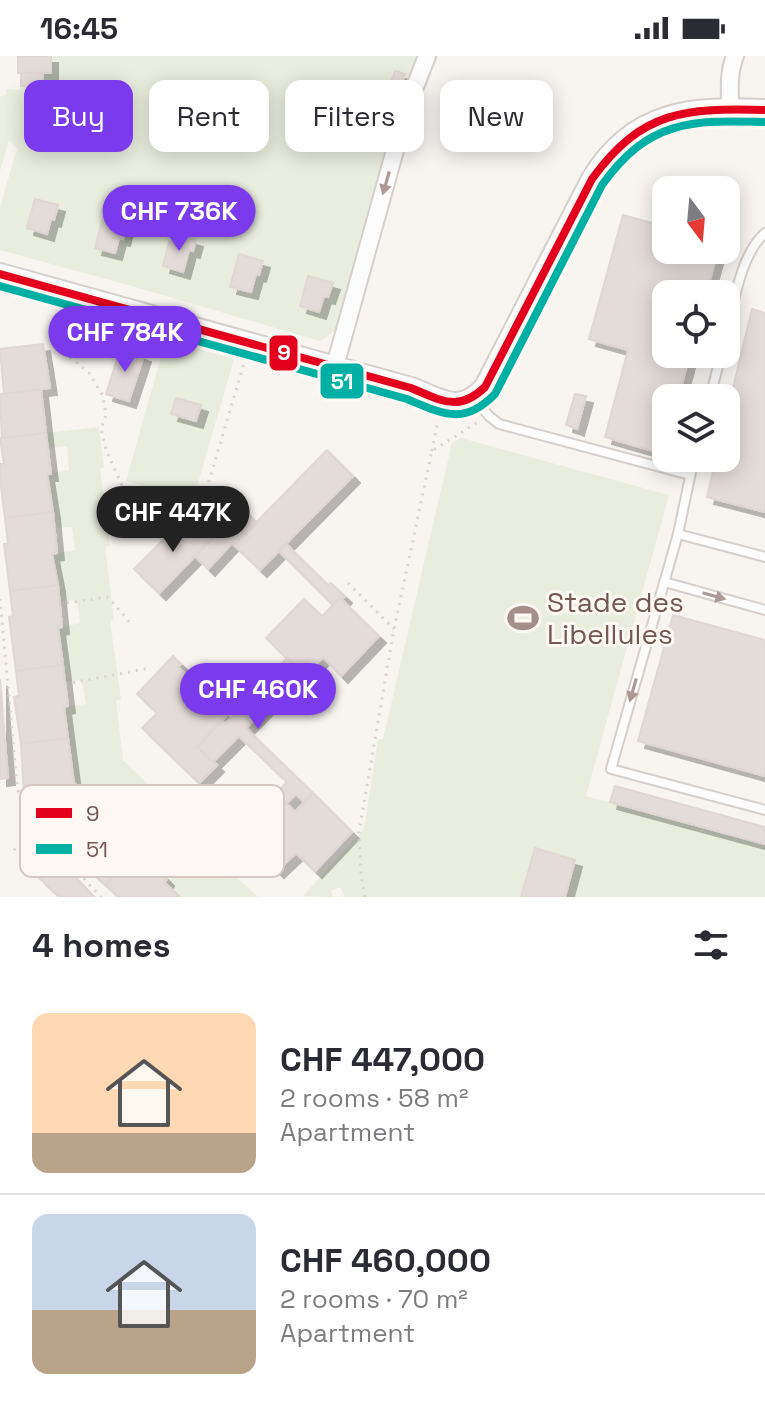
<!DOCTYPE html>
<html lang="en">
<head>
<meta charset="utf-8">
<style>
  body { margin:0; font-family:"Space Grotesk",sans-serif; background:#f2f2f3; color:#2b2b33; height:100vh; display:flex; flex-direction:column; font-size:30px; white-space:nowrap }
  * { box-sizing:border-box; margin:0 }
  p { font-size:26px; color:#7c7c81 }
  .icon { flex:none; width:44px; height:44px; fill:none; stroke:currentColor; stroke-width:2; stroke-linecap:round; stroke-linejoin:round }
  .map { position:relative; height:841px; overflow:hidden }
  .side { display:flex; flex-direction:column; background:#fff; flex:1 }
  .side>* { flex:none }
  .top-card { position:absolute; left:24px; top:24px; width:718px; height:72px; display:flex; gap:16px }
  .needle { width:52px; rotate:164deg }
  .buttons { position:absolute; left:652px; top:120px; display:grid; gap:16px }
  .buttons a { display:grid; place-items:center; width:88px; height:88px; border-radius:16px; background:#fff; box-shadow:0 4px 20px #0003; font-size:40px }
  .price { position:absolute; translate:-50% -68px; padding:0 18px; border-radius:28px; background:#7c3aed; color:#fff; font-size:26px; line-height:52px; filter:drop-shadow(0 2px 4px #0008) }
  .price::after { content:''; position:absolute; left:50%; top:48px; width:24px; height:18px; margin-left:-12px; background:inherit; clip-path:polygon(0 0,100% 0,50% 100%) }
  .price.selected { background:#222; color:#fff }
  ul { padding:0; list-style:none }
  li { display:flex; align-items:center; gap:24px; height:200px; padding:0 32px }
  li+li { border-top:2px solid #e1e1e2 }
  li span { display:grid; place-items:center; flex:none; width:224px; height:160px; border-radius:16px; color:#555 }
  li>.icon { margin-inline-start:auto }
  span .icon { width:96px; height:96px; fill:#fffc; stroke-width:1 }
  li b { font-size:34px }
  h2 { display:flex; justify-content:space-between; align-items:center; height:96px; padding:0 32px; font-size:34px }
  .chip { padding:0 28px; border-radius:16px; background:#fff; box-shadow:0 4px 20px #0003; font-size:28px; line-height:72px }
  .chip.selected { background:#7c3aed; color:#fff }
  .status { display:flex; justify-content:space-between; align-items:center; height:56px; padding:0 40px; background:#fff; direction:ltr }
  .status svg { height:22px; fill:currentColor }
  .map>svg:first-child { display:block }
  .green { fill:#e9eddd }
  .building { fill:#e4dcd8; stroke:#e0d6d3; stroke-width:2; filter:url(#shadow) }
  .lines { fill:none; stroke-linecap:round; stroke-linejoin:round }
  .service-casing { stroke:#d7cfcc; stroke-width:12 }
  .minor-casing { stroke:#d7cfcc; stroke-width:20 }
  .tertiary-casing { stroke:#d7cfcc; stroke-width:24 }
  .path { stroke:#dad2d0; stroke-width:3; stroke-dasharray:2 6; stroke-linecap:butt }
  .service { stroke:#fefdfd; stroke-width:8 }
  .minor { stroke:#fefdfd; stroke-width:16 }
  .tertiary { stroke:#fefdfd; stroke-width:20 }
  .bus-1-casing { stroke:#fef8f4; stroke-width:14 }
  .bus-2-casing { stroke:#fef8f4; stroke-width:14 }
  .bus-1 { stroke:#e2001d; stroke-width:8 }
  .bus-2 { stroke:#00b0a4; stroke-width:8 }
  .oneway { fill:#ac9996 }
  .labels { text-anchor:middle; stroke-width:6; stroke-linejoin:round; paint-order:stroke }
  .poi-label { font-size:28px; fill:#755752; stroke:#fef8f4; text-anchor:start }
  .key { fill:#fef8f4; stroke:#d5c8c3; stroke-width:2 }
  .key-label { font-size:22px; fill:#755752 }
  .line-badge { stroke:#fef8f4; stroke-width:3 }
  .badge-label { font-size:22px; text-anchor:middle; font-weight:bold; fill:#fff }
</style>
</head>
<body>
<div class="status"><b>16:45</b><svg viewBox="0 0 49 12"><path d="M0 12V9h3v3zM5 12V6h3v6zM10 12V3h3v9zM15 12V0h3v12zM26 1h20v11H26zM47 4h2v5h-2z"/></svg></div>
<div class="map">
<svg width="765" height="841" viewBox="0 0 765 841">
  <defs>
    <filter id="shadow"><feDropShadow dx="7" dy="7" stdDeviation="0" flood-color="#0004"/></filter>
  </defs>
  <rect width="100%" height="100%" fill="#f8f4f0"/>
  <g class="green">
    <polygon points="51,0 417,0 402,42 336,274 320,285 128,229 0,194 0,152 16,95 18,94 9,84 0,115 0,41 7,38 5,33 20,34 21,30 43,30 43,17 51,17"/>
    <polygon points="166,283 234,303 193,444 126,425"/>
    <polygon points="99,371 104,411 100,413 110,489 105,491 114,564 110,565 121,643 116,645 123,704 207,786 203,790 258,841 180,841 165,827 180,811 162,794 150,807 110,767 125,753 108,736 96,748 74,727 64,651 86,648 82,624 65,626 58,572 80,567 77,544 59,546 52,498 75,494 72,471 54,472 47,418 69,414 67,390 48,392 46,377"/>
    <polygon points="461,382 669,439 586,740 765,789 765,841 345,841 340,831 331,835 333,841 303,840 364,773 378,684 383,683 452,387"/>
  </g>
  <g class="building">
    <rect x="18" y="0" width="33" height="17"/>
    <polygon points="395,15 405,18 398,39 388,36"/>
    <polygon points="21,17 43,17 43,31 21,30"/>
    <polygon points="35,143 58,149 54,164 51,163 47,178 27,172"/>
    <polygon points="623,159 666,171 666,194 718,194 706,238 666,238 666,298 690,298 678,342 666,342 666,389 664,398 605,381 628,294 589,283"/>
    <polygon points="103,162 127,168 123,183 119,182 115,197 95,192"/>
    <polygon points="175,178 196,184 193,195 189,194 183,216 163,210 169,186 173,187"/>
    <polygon points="239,198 263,205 259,219 256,218 251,236 230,231"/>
    <polygon points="308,220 333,227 328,241 324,240 319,256 300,250"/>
    <polygon points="752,253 765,257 765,456 707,441 716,402 726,402 726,361"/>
    <polygon points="43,288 50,332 4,338 0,293"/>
    <polygon points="121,291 144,299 129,345 106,338"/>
    <polygon points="41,334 46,377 2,382 0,338"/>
    <polygon points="575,338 586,340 577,373 566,369"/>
    <polygon points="176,342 201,349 196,365 171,358"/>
    <polygon points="46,377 51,418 47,418 53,456 5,462 0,422 0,408 4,408 0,382"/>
    <polygon points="327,394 353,420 260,514 234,489"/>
    <polygon points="234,444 257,467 234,489 232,487 208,513 195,500 212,483 204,476"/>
    <polygon points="53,456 57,497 52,498 58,529 10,535 4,488 8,488 5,462"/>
    <polygon points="187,460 212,483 159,537 134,513"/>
    <polygon points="286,488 328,529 331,527 345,540 342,544 340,542 333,549 279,495"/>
    <polygon points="58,529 62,571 58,572 63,609 16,615 9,561 13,560 10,535"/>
    <polygon points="340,542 379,580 341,620 323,601 305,620 266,582 304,543 322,560"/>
    <polygon points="673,559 765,584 765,720 638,685"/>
    <polygon points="173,600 181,608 178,611 227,659 197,691 217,709 199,727 142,672 157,657 137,638"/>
    <polygon points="287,602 301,616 246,672 313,737 304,746 296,738 287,747 276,737 287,726 239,680 213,706 197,691 222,665 225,668"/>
    <polygon points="63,609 68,650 64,651 68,682 21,688 14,641 19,640 16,615"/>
    <polygon points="0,623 8,722 0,723"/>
    <polygon points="68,682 74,727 83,736 50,771 35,756 30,742 24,738 21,688"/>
    <polygon points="615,730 765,771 765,788 610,746"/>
    <polygon points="83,736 113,765 110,767 138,795 106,829 70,797 74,793 50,771"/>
    <polygon points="276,737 295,756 313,737 352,776 315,815 296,797 277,815 239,777"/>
    <polygon points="535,792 575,804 565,841 521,841"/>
    <polygon points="138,795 167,823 165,827 180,841 118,841 106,829"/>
    <polygon points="57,802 94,841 60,841 39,822"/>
  </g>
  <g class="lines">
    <defs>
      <g id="service">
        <path d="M726,280C734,248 740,199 765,177"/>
        <polyline points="474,342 489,360 499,368 690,419"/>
        <polyline points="710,342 721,298"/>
        <polyline points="694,402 678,478 611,713 765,754"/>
        <polyline points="678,478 765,501"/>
        <polyline points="664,526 765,554"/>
      </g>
      <g id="minor">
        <path d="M730,53C730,35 728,17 735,0"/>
        <polyline points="335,310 407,51 427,0"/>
      </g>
      <path id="tertiary" d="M0,218L411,332C441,343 459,360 485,331L592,123C634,54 691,51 765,54"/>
    </defs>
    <use href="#service" class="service-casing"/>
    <use href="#minor" class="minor-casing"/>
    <use href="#tertiary" class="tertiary-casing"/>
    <g class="path">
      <polyline points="70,301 89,317 103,340 106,359 101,373 106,394 122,429 132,436 201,452 245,304"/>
      <polyline points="432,395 438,364"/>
      <polyline points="348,527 394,573"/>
      <polyline points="0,543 17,730 22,750 36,772 101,841"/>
      <polyline points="59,548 108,541 132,569"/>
      <polyline points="65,628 150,612"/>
      <polyline points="14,794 36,772"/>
      <polyline points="365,841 361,819 359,776 394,573 432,395 478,366"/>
    </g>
    <use href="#service" class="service"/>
    <use href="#minor" class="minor"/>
    <use href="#tertiary" class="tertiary"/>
    <defs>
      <path id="bus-1" d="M0,218L411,332C441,344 458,357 485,331L592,123C642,54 685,52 765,54"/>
      <path id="bus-2" d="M0,230L407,343C443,358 464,370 495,338L602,129C649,64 690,64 765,66"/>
    </defs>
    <use href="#bus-1" class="bus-1-casing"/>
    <use href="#bus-2" class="bus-2-casing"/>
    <use href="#bus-1" class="bus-1"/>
    <use href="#bus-2" class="bus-2"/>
  </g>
  <defs><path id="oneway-solid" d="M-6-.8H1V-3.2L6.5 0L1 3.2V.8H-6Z" transform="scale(2)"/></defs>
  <g class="oneway">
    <use href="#oneway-solid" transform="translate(386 127) rotate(106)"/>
    <use href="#oneway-solid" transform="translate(714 540) rotate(16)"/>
    <use href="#oneway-solid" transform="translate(633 634) rotate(106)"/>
  </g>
  <defs>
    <symbol id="stadium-bare" viewBox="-9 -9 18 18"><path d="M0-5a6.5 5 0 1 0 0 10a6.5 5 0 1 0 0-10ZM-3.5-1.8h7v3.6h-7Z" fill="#a38e89" stroke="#fef8f4" stroke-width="2.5" paint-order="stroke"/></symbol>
  </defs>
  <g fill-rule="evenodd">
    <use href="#stadium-bare" x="501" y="540" width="44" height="44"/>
  </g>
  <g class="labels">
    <g class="poi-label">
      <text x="547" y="556">Stade des<tspan x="547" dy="32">Libellules</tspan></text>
    </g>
  </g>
  <rect x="20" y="729" width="264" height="92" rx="12" class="key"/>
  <rect x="36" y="752" width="36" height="10" fill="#e2001d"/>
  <rect x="36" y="788" width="36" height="10" fill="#00b0a4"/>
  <g class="key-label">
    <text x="86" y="765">9</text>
    <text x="86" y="801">51</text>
  </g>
  <g class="line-badge">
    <rect x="268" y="278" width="31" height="38" rx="8" fill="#e2001d"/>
    <rect x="319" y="306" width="46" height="38" rx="8" fill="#00b0a4"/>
  </g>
  <g class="badge-label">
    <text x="284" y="304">9</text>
    <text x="342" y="333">51</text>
  </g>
</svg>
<div class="buttons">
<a><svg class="needle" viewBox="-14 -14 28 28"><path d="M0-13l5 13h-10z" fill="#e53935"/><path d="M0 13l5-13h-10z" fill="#7c7c81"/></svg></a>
<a><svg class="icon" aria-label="locate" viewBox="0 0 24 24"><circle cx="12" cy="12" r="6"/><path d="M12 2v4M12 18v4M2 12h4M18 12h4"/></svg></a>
<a><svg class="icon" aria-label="layers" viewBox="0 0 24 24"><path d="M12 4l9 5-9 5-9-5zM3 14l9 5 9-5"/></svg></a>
</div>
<b class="price" style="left:179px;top:197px">CHF 736K</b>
<b class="price" style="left:125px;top:318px">CHF 784K</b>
<b class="price selected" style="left:173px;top:498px">CHF 447K</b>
<b class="price" style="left:258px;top:675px">CHF 460K</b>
<div class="top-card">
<a class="chip selected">Buy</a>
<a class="chip">Rent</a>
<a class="chip">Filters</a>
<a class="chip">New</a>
</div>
</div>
<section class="side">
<h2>4 homes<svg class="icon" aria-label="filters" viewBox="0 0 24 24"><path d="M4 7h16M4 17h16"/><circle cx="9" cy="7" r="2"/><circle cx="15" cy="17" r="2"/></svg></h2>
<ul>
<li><span style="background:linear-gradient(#ffd9b3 75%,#b9a48a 0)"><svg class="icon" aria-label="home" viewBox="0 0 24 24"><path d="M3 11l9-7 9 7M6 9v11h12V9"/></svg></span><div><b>CHF 447,000</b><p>2 rooms · 58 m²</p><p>Apartment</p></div></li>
<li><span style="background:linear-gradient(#c9d6e8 60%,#b9a48a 0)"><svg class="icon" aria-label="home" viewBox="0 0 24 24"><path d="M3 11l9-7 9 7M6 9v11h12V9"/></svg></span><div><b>CHF 460,000</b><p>2 rooms · 70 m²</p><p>Apartment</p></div></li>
</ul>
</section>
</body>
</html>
